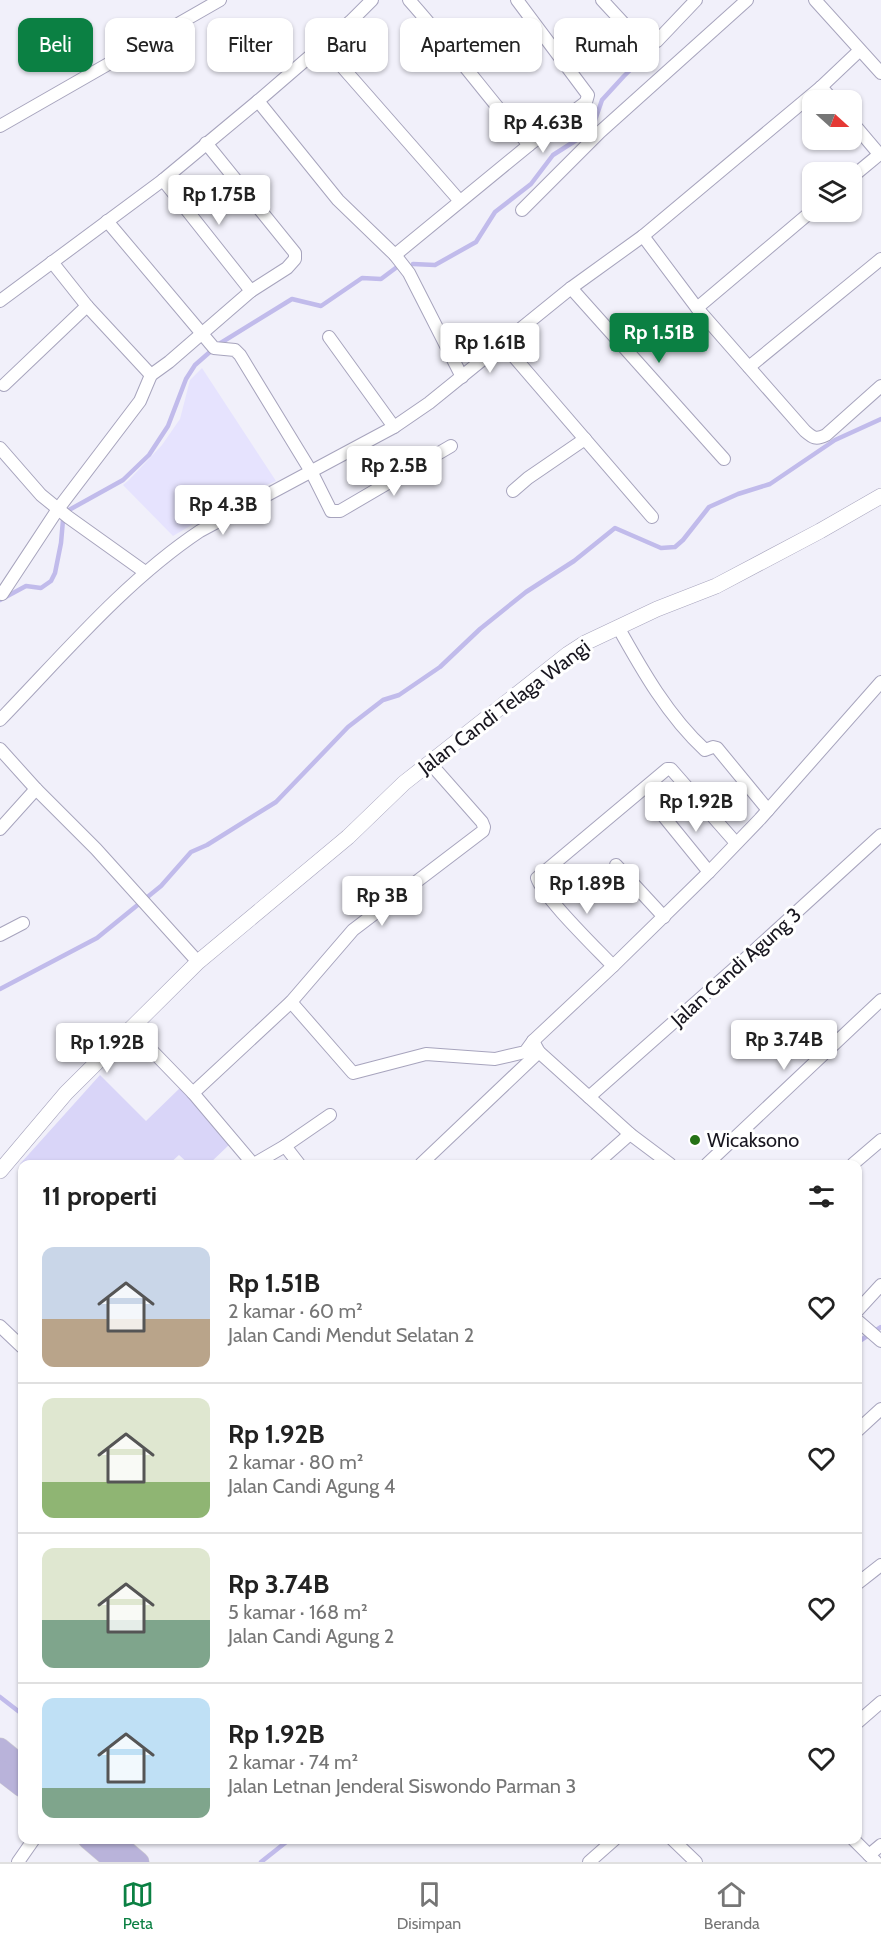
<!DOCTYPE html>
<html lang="id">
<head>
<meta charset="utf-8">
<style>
  body { margin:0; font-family:Cabin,sans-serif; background:#f2f2f2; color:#222; height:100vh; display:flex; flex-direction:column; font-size:22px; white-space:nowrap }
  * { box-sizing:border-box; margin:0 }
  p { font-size:20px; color:#767676 }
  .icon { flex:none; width:33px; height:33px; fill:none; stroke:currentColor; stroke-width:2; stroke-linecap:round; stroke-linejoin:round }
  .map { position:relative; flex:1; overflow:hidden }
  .sheet { position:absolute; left:18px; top:1160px; width:844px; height:684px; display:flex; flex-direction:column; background:#fff; border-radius:12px; box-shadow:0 2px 4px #0004 }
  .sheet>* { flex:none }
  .top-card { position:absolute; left:18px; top:18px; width:846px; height:54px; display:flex; gap:12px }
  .needle { width:39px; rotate:111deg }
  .fabs { position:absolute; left:802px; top:90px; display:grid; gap:12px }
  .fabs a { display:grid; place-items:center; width:60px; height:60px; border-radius:12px; background:#fff; box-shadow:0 2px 4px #0004; font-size:30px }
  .price { position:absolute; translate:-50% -51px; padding:0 14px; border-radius:6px; background:#fff; color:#222; font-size:20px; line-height:39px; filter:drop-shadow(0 2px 3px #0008) }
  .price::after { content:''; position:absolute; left:50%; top:36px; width:18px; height:14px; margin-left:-9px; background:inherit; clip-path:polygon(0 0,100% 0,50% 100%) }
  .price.current { background:#0b8043; color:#fff }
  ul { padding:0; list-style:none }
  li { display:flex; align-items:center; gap:18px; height:150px; padding:0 24px }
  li+li { border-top:2px solid #e0e0e0 }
  li span { display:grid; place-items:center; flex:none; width:168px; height:120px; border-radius:12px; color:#555 }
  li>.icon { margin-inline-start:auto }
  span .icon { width:72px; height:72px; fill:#fffc; stroke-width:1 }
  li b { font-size:26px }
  h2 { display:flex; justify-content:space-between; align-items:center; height:72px; padding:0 24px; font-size:26px }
  .pill { padding:0 21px; border-radius:12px; background:#fff; box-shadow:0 2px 4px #0004; font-size:21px; line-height:54px }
  .pill.current { background:#0b8043; color:#fff }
  .tab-bar { display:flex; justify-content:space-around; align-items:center; height:84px; border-top:2px solid #e0e0e0; background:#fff; font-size:16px; color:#767676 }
  .tab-bar a { display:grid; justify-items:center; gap:3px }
  .tab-bar .current { color:#0b8043 }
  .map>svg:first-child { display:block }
  .built { fill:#e6e3fe }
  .green { fill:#d9d5f8 }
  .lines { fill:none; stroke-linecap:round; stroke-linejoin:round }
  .stream { stroke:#c1bbeb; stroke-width:4.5 }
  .minor-casing { stroke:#a7a4bd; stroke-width:14 }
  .tertiary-casing { stroke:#a7a4bd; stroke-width:16 }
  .primary-casing { stroke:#d1d0d2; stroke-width:21 }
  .minor { stroke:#fff; stroke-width:12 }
  .tertiary { stroke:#fff; stroke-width:15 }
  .primary { stroke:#b9b3da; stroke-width:20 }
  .poi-dot { fill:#247115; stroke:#fff; stroke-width:2 }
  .labels { text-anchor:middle; stroke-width:6; stroke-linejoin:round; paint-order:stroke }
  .street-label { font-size:20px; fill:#18161f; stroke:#fff }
  .poi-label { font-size:20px; fill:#18161f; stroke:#fff; text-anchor:start }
</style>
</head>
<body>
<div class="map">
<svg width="881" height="1862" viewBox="0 0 881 1862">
  <rect width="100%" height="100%" fill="#f1f0fa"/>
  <polygon class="built" points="202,368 276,481 241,496 173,536 123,485 129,480 162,445 180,419 190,380"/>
  <polygon class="green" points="100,1075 146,1121 181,1087 231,1143 209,1164 189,1164 179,1155 169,1164 20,1164"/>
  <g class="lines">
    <g class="stream">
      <polyline points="413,264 435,265 476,242 495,212 531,184 553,155 586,134 593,126 602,100 624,76 654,47"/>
      <polyline points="219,344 292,299 321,306 362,278 381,279 397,267"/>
      <polyline points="0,600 26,586 41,588 51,581 55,573 61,543 63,520 69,510 123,480 149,455 168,426 186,379 195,365 211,351"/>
      <polyline points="0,989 97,938 161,886 191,852 207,845 276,802 348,727 383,700 399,695 440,667 480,629 526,592 574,561 615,528 661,548 675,547 683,540 709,507 738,494 770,484 835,440 881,419"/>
      <polyline points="858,1342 881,1327"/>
      <polyline points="0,1697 22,1714"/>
      <polyline points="261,1862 290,1839"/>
    </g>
    <defs>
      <g id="minor">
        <path d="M409,0C451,47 488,97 529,145L586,102L588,95L517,0"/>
        <polyline points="602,0 639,40 648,45 657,41 696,0"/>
        <polyline points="815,0 881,73"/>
        <polyline points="323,45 459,200"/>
        <polyline points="821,87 833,100"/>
        <polyline points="258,101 338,200 395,255 409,273 462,377"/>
        <polyline points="852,122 879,154"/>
        <polyline points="0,126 220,0"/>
        <polyline points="852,177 881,153"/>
        <polyline points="163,180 251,291"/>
        <polyline points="522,210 600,132 747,0"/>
        <polyline points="107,221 214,348 235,350 240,355 312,473 331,511 340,511 451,446"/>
        <path d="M643,236L697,308L805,431C813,438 816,440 826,435L881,386"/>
        <polyline points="395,255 529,145"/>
        <polyline points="52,262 87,306 151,375"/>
        <polyline points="571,288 724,459"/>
        <polyline points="0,301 163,180 258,101 352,20 372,0"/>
        <polyline points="697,308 813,210"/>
        <polyline points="329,337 394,427"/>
        <polyline points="503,344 652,517"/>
        <polyline points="749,367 881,259"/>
        <polyline points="4,385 87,306"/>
        <polyline points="0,448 41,495 68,517 145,572"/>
        <polyline points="513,491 528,478 585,439"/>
        <polyline points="2,594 58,509 140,401 151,375 169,362 251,291 287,268 295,259 295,253 206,143"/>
        <path d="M618,627C642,670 668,716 705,750L713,747L717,748L768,810"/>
        <path d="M0,720C63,655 125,581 200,531L394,427L429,403L571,288L643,236L821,87L859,51"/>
        <polyline points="0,749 36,789 96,849 198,962"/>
        <polyline points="661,813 709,872"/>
        <polyline points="0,829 36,789"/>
        <polyline points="616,865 664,917"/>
        <polyline points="0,935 23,923"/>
        <path d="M613,966C596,948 543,897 537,878L667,769H671L736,843"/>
        <polyline points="291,1002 353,1073 426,1054 495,1059 525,1052 533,1041 613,966 709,872 760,819 881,682"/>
        <polyline points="130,1028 193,1093 253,1164"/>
        <polyline points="533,1041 539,1052 630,1134 670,1164"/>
        <polyline points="193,1093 291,1002 353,930 483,831 484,827 482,822 430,763"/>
        <polyline points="589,1097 745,959 881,835"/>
        <polyline points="285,1146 299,1164"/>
        <polyline points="254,1164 285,1146 330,1115"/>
        <polyline points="421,1164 539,1052"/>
        <polyline points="596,1164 630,1134"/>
        <polyline points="707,1164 881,1000"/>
        <polyline points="853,1164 881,1140"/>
        <polyline points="858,1310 881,1285"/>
        <polyline points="858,1321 881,1341"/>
        <polyline points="0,1326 22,1347"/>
        <polyline points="858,1430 881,1409"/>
        <polyline points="858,1583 881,1565"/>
        <polyline points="858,1722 881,1702"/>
        <polyline points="672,1839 696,1862"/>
        <polyline points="853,1839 876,1862"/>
        <polyline points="869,1855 881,1845"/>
        <polyline points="18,1862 34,1839"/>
        <polyline points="589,1862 615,1839"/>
      </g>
      <polyline id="tertiary" points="0,1171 66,1093 198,962 348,837 404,783 568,654 585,643 657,609 716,586 820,531 881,496"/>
      <g id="primary">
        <polyline points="0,1748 22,1766"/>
        <polyline points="0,1770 22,1787"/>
        <polyline points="88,1839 115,1862"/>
        <polyline points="112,1839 139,1862"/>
      </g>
    </defs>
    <use href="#minor" class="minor-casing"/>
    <use href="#tertiary" class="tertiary-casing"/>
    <use href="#primary" class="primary-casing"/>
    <use href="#minor" class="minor"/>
    <use href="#tertiary" class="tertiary"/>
    <use href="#primary" class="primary"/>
  </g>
  <circle class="poi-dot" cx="695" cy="1140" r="6"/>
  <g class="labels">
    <g class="street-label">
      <text transform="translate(504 707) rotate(-37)" y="7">Jalan Candi Telaga Wangi</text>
      <text transform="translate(736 967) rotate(-42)" y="7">Jalan Candi Agung 3</text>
    </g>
    <g class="poi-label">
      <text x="707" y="1147">Wicaksono</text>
    </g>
  </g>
</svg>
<div class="fabs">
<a><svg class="needle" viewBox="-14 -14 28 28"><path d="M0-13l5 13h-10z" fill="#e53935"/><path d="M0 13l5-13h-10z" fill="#767676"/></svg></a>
<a><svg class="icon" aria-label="layers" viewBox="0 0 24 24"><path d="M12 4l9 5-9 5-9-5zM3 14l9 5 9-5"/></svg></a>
</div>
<b class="price" style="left:543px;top:154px">Rp 4.63B</b>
<b class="price" style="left:219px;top:226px">Rp 1.75B</b>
<b class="price current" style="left:659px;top:364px">Rp 1.51B</b>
<b class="price" style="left:490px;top:374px">Rp 1.61B</b>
<b class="price" style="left:394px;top:497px">Rp 2.5B</b>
<b class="price" style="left:223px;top:536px">Rp 4.3B</b>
<b class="price" style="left:696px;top:833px">Rp 1.92B</b>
<b class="price" style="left:587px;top:915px">Rp 1.89B</b>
<b class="price" style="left:382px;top:927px">Rp 3B</b>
<b class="price" style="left:784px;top:1071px">Rp 3.74B</b>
<b class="price" style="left:107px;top:1074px">Rp 1.92B</b>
<div class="top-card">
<a class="pill current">Beli</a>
<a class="pill">Sewa</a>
<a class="pill">Filter</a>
<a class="pill">Baru</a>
<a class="pill">Apartemen</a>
<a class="pill">Rumah</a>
</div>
<section class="sheet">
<h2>11 properti<svg class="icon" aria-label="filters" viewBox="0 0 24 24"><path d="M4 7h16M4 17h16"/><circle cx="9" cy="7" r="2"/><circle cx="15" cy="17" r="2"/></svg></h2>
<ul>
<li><span style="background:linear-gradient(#c9d6e8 60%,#b9a48a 0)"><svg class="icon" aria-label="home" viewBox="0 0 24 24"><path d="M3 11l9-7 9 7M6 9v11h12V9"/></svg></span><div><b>Rp 1.51B</b><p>2 kamar · 60 m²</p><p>Jalan Candi Mendut Selatan 2</p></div><svg class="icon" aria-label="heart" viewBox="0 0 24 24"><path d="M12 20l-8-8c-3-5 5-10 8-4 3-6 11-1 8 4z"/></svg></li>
<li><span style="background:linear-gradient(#dfe7d0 70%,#8fb573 0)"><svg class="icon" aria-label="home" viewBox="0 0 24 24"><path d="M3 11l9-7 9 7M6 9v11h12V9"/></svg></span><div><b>Rp 1.92B</b><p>2 kamar · 80 m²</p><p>Jalan Candi Agung 4</p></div><svg class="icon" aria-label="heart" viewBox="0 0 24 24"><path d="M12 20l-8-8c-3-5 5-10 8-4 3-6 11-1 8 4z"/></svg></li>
<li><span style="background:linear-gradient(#dfe7d0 60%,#7fa58c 0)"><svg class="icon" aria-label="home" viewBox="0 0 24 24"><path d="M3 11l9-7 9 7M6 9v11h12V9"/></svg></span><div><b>Rp 3.74B</b><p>5 kamar · 168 m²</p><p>Jalan Candi Agung 2</p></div><svg class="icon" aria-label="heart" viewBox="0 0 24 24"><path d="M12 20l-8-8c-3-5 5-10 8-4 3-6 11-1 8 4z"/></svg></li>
<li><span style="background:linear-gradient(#bfe0f5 75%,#7fa58c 0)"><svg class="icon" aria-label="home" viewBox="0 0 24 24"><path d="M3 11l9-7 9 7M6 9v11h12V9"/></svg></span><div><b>Rp 1.92B</b><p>2 kamar · 74 m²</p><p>Jalan Letnan Jenderal Siswondo Parman 3</p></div><svg class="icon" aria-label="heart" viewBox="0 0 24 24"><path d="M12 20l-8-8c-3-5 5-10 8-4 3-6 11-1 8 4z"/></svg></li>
</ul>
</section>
</div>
<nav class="tab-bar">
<a class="current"><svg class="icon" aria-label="map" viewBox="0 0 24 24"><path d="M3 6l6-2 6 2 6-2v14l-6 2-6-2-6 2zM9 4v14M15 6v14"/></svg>Peta</a>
<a><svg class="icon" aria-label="saved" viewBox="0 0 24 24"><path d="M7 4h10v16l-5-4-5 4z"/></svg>Disimpan</a>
<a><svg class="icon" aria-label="home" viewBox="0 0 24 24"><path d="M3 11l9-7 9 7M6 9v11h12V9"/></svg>Beranda</a>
</nav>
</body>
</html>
